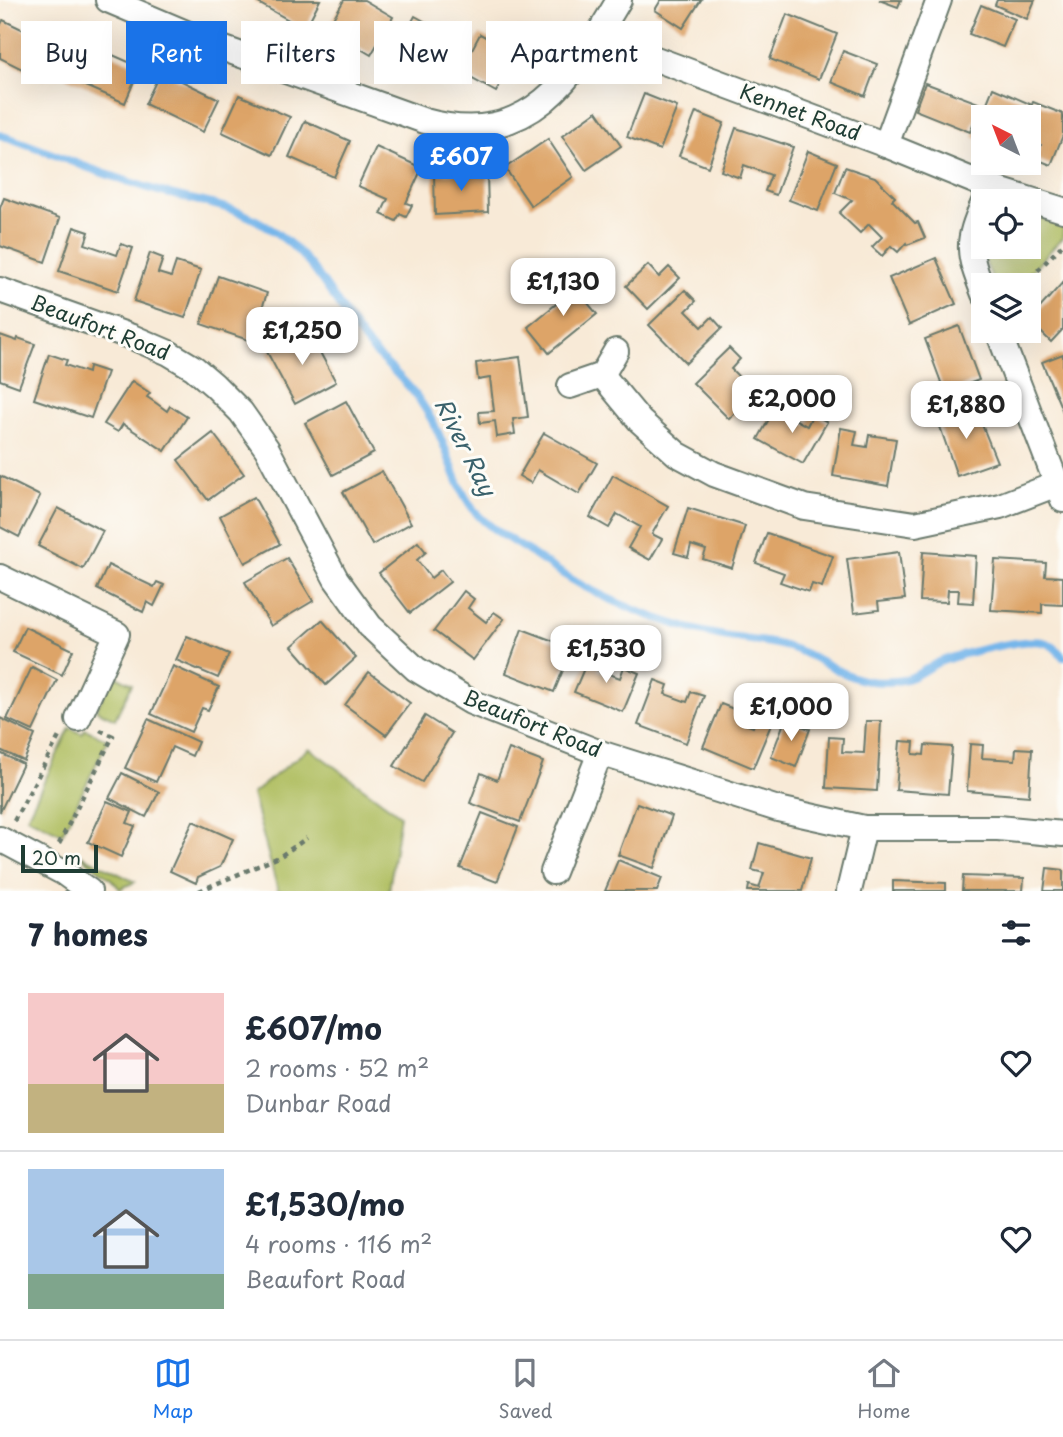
<!DOCTYPE html>
<html lang="en">
<head>
<meta charset="utf-8">
<style>
  body { margin:0; font-family:"Playpen Sans",sans-serif; background:#f2f2f3; color:#1f2937; height:100vh; display:flex; flex-direction:column; font-size:26px; white-space:nowrap }
  * { box-sizing:border-box; margin:0 }
  p { font-size:23px; color:#747a83 }
  .icon { flex:none; width:38px; height:38px; fill:none; stroke:currentColor; stroke-width:2; stroke-linecap:round; stroke-linejoin:round }
  .map { position:relative; height:891px; overflow:hidden }
  .sheet { display:flex; flex-direction:column; background:#fff; flex:1 }
  .sheet>* { flex:none }
  .guide { position:absolute; left:21px; top:21px; width:700px; height:63px; display:flex; gap:14px }
  .needle { width:46px; rotate:318deg }
  .tools { position:absolute; left:971px; top:105px; display:grid; gap:14px }
  .tools a { display:grid; place-items:center; width:70px; height:70px; border-radius:0px; background:#fff; box-shadow:0 7px 28px #0002; font-size:35px }
  .scale { position:absolute; left:21px; bottom:18px; width:77px; box-sizing:border-box; padding-left:7px; border:4px solid #1f3d34; border-top:0; font-size:19px; line-height:24px; white-space:nowrap; color:#1f3d34; -webkit-text-stroke:5px #fdfcf7; paint-order:stroke }
  .price { position:absolute; translate:-50% -60px; padding:0 16px; border-radius:14px; background:#fff; color:#222; font-size:23px; line-height:46px; filter:drop-shadow(0 2px 4px #0008) }
  .price::after { content:''; position:absolute; left:50%; top:42px; width:21px; height:16px; margin-left:-10px; background:inherit; clip-path:polygon(0 0,100% 0,50% 100%) }
  .price.current { background:#1a73e8; color:#fff }
  ul { padding:0; list-style:none }
  li { display:flex; align-items:center; gap:21px; height:175px; padding:0 28px }
  li+li { border-top:2px solid #e0e1e3 }
  li span { display:grid; place-items:center; flex:none; width:196px; height:140px; border-radius:0px; color:#555 }
  li>.icon { margin-inline-start:auto }
  span .icon { width:84px; height:84px; fill:#fffc; stroke-width:1 }
  li b { font-size:30px }
  h2 { display:flex; justify-content:space-between; align-items:center; height:84px; padding:0 28px; font-size:30px }
  .chip { padding:0 24px; border-radius:0px; background:#fff; box-shadow:0 7px 28px #0002; font-size:24px; line-height:63px }
  .chip.current { background:#1a73e8; color:#fff }
  .tabs { display:flex; justify-content:space-around; align-items:center; height:98px; border-top:2px solid #e0e1e3; background:#fff; font-size:19px; color:#747a83 }
  .tabs a { display:grid; justify-items:center; gap:4px }
  .tabs .current { color:#1a73e8 }
  .map>svg:first-child { display:block }
  .green { fill:#afbd5f; stroke:#677d4a; stroke-width:2 }
  .lines { fill:none; stroke-linecap:round; stroke-linejoin:round }
  .stream { stroke:#76b6ea; stroke-width:8 }
  .building { fill:#dda468 }
  .street-casing { stroke:#6b7a6d; stroke-width:28 }
  .path { stroke:#6b7a6d; stroke-width:4.5; stroke-dasharray:5 5; stroke-linecap:butt }
  .street { stroke:#fff; stroke-width:24 }
  .labels { text-anchor:middle; stroke-width:6; stroke-linejoin:round; paint-order:stroke }
  .street-label { font-size:21px; fill:#1f3d34; stroke:#fdfcf7 }
  .water-label { font-size:23px; font-style:italic; fill:#39616b; stroke:#fdfcf7 }
</style>
</head>
<body>
<div class="map">
<svg width="1063" height="891" viewBox="0 0 1063 891">
  <rect width="100%" height="100%" fill="#fdfcf7"/>
  <filter id="ink" filterUnits="userSpaceOnUse"><feTurbulence type="fractalNoise" baseFrequency=".0143" numOctaves="2"/><feDisplacementMap in="SourceGraphic" scale="14" xChannelSelector="R" yChannelSelector="G"/><feConvolveMatrix kernelMatrix="1 2 1 2 8 2 1 2 1" color-interpolation-filters="sRGB"/></filter>
  <filter id="wash" filterUnits="userSpaceOnUse"><feTurbulence type="fractalNoise" baseFrequency=".00686" numOctaves="4" result="noise"/><feDisplacementMap in="SourceGraphic" scale="28" xChannelSelector="R" yChannelSelector="G"/><feGaussianBlur stdDeviation="1.57" result="paint"/><feColorMatrix in="noise" values="0 0 0 0 0 0 0 0 0 0 0 0 0 0 0 0 0 1.4 0 .05"/><feComposite in="paint" operator="in"/></filter>
  <g filter="url(#wash)">
    <rect width="100%" height="100%" fill="#f8ead7"/>
    <g class="green">
      <polygon points="1029,215 1063,225 1063,237 1019,285 995,285 982,254 983,236 984,247 1029,247"/>
      <polygon points="114,675 132,684 115,719 96,710"/>
      <polygon points="70,728 82,734 85,729 108,740 62,834 27,817"/>
      <polygon points="309,748 400,815 389,891 278,891 252,794"/>
      <polygon points="75,852 135,882 120,889 110,878"/>
    </g>
    <g class="lines">
      <path class="stream" d="M0,135C39,147 76,165 115,177C133,183 152,190 170,194C220,207 246,207 288,242C322,271 339,311 367,344C384,364 405,378 420,401C429,414 438,431 444,446C454,470 460,495 478,515C491,529 509,539 525,549C547,564 567,578 591,590C632,611 673,626 718,635C741,640 765,640 788,647C832,660 845,687 896,681C917,679 925,667 942,661C963,653 1023,638 1043,642C1053,644 1057,650 1063,657"/>
    </g>
    <g id="blocks">
      <g class="building">
        <polygon points="253,0 320,0 305,29"/>
        <polygon points="344,0 364,0 393,17 371,55 327,29"/>
        <polygon points="661,0 701,0 683,28 655,10"/>
        <polygon points="879,0 901,0 898,7"/>
        <polygon points="997,0 1035,0 1027,19 995,5"/>
        <polygon points="981,5 1015,19 1003,47 969,34"/>
        <polygon points="787,14 837,34 819,79 770,59"/>
        <polygon points="415,16 438,29 435,35 457,47 438,79 394,54"/>
        <polygon points="3,20 59,47 44,80 0,58 0,26"/>
        <polygon points="480,34 517,54 496,92 460,72"/>
        <polygon points="81,41 140,67 125,103 65,77"/>
        <polygon points="843,51 877,64 865,96 831,82"/>
        <polygon points="161,71 219,99 203,132 145,104"/>
        <polygon points="925,83 981,104 970,132 915,110"/>
        <polygon points="993,88 1030,104 1024,117 984,117 984,141 973,137"/>
        <polygon points="644,94 677,107 660,150 627,137"/>
        <polygon points="239,95 290,117 272,155 222,132"/>
        <polygon points="1033,102 1063,114 1063,135 1051,165 1036,159 1041,145 1029,140 1029,117 1027,117"/>
        <polygon points="597,111 621,146 586,170 562,136"/>
        <polygon points="696,112 724,123 708,167 679,156"/>
        <polygon points="305,121 350,141 334,177 289,157"/>
        <polygon points="736,128 793,147 776,195 765,191 771,175 744,165 740,178 721,171"/>
        <polygon points="548,139 573,177 531,206 505,168"/>
        <polygon points="376,147 422,168 406,203 412,205 406,217 400,214 396,221 381,214 388,199 358,186"/>
        <polygon points="808,151 837,163 818,211 789,200"/>
        <polygon points="845,167 875,177 895,197 892,200 915,223 918,222 925,238 907,245 906,243 898,252 891,246 882,256 872,247 882,237 869,224 860,233 839,213 852,200 835,193"/>
        <polygon points="487,172 488,212 435,215 434,174"/>
        <polygon points="4,198 60,218 45,262 0,246 0,208"/>
        <polygon points="74,227 89,232 85,244 117,255 121,244 133,248 118,291 59,271"/>
        <polygon points="150,253 163,258 158,273 171,277 176,262 201,270 185,318 134,301"/>
        <polygon points="936,258 956,304 909,325 889,278"/>
        <polygon points="648,265 659,277 669,267 680,278 648,309 626,286"/>
        <polygon points="218,276 267,293 251,341 201,324"/>
        <polygon points="568,279 597,314 549,353 528,327 566,296 558,287"/>
        <polygon points="1063,282 1063,329 1051,342 1029,320"/>
        <polygon points="685,290 696,301 686,311 702,327 712,317 722,328 686,363 649,325"/>
        <polygon points="959,326 979,380 945,393 925,339"/>
        <polygon points="308,330 336,382 295,404 267,352"/>
        <polygon points="0,335 17,341 18,338 35,344 19,387 0,380"/>
        <polygon points="729,348 740,359 731,369 755,393 729,419 693,383"/>
        <polygon points="49,354 67,360 65,365 88,373 89,366 107,372 91,418 34,399"/>
        <polygon points="1063,354 1063,412 1042,362"/>
        <polygon points="520,357 528,417 513,419 515,434 497,437 495,421 480,423 479,412 494,411 490,378 478,380 476,363"/>
        <polygon points="132,381 150,393 147,397 156,403 167,411 170,406 187,417 165,451 123,424 118,432 104,424"/>
        <polygon points="346,401 374,453 333,475 305,423"/>
        <polygon points="974,405 997,462 957,476 937,418"/>
        <polygon points="775,408 807,426 813,414 827,422 803,464 758,439"/>
        <polygon points="841,428 857,431 854,445 867,447 869,435 896,439 888,486 833,476"/>
        <polygon points="213,433 244,474 208,500 178,460"/>
        <polygon points="544,433 597,463 579,494 538,470 531,483 519,476"/>
        <polygon points="382,471 411,523 372,545 343,492"/>
        <polygon points="613,475 668,506 652,534 662,539 650,560 628,548 640,527 617,514 609,528 590,517"/>
        <polygon points="0,476 40,496 19,537 0,527"/>
        <polygon points="254,497 280,544 245,563 220,516"/>
        <polygon points="58,508 103,531 83,569 38,546"/>
        <polygon points="688,508 745,526 732,568 703,559 706,550 691,545 688,557 674,553"/>
        <polygon points="767,533 833,556 822,587 812,584 809,592 780,582 784,573 756,563"/>
        <polygon points="418,542 426,552 417,560 431,578 441,570 450,582 410,613 379,573"/>
        <polygon points="899,552 905,599 878,602 879,610 854,613 847,559"/>
        <polygon points="923,552 976,556 973,603 958,602 959,590 948,590 947,602 920,601"/>
        <polygon points="287,558 313,601 271,626 245,582"/>
        <polygon points="995,560 1046,563 1045,576 1063,577 1063,605 1042,604 1042,613 991,610"/>
        <polygon points="108,565 154,587 157,582 164,585 154,606 147,602 143,612 97,589"/>
        <polygon points="464,591 474,599 468,608 486,622 494,612 504,619 473,660 434,631"/>
        <polygon points="322,620 356,658 326,685 292,646"/>
        <polygon points="25,627 73,650 62,675 13,652"/>
        <polygon points="522,629 572,648 554,692 506,673"/>
        <polygon points="187,636 229,654 218,678 176,660"/>
        <polygon points="590,654 602,659 598,670 620,678 624,667 639,673 623,712 574,692"/>
        <polygon points="173,666 219,687 208,710 202,708 191,732 151,714"/>
        <polygon points="32,667 57,680 33,731 7,719"/>
        <polygon points="369,672 410,703 386,735 345,705"/>
        <polygon points="655,680 668,685 665,694 687,702 691,692 704,696 686,743 638,725"/>
        <polygon points="721,704 746,714 742,723 753,727 758,714 773,720 753,768 703,747"/>
        <polygon points="425,716 452,733 422,782 394,766"/>
        <polygon points="0,718 35,735 24,761 0,750"/>
        <polygon points="148,719 198,742 192,756 172,747 156,782 125,768"/>
        <polygon points="785,720 810,729 796,767 771,757"/>
        <polygon points="866,721 881,721 877,791 826,788 829,737 843,738 842,752 864,753"/>
        <polygon points="900,741 914,742 913,754 924,755 925,745 952,747 948,794 896,790"/>
        <polygon points="970,744 983,745 982,758 1015,760 1016,748 1032,749 1029,796 967,791"/>
        <polygon points="509,749 543,762 520,822 470,803 481,773 497,780"/>
        <polygon points="0,753 23,764 0,812"/>
        <polygon points="122,773 159,792 146,817 109,798"/>
        <polygon points="107,801 132,812 127,823 135,826 121,857 88,842"/>
        <polygon points="637,803 672,816 654,868 618,855"/>
        <polygon points="482,813 518,827 497,882 460,868"/>
        <polygon points="193,821 233,839 220,867 198,877 196,883 170,871"/>
        <polygon points="759,843 811,858 802,891 748,891 749,885 759,888 764,873 752,870"/>
        <polygon points="618,860 662,878 657,891 605,891"/>
        <polygon points="1047,868 1063,870 1063,891 1044,891"/>
        <polygon points="963,876 1024,878 1023,891 962,891"/>
        <polygon points="893,881 946,883 946,891 893,891"/>
      </g>
    </g>
  </g>
  <g filter="url(#ink)">
    <use href="#blocks" fill-opacity="0" stroke="#6b7a6d" stroke-width="2"/>
    <g class="lines">
      <defs>
        <g id="street">
          <path d="M108,0L219,47L425,121C529,150 573,78 619,0"/>
          <polyline points="597,37 886,145 989,187 1063,210"/>
          <polyline points="886,145 939,0"/>
          <path d="M984,202C966,244 967,251 984,294"/>
          <polyline points="0,290 132,337 169,353 194,368 214,385 241,412 267,449 336,579 370,626 416,669 471,702 600,753 778,809 864,828 998,828 1063,834"/>
          <polyline points="998,331 1063,500"/>
          <polyline points="602,375 616,351"/>
          <polyline points="570,386 602,375 640,421 677,454 714,474 804,507 915,524 1000,506 1057,484"/>
          <polyline points="0,577 117,634 78,719"/>
          <polyline points="0,839 64,873 89,891"/>
          <polyline points="553,872 600,753"/>
          <polyline points="849,891 864,828"/>
        </g>
      </defs>
      <use href="#street" class="street-casing"/>
      <g class="path">
        <polyline points="1024,285 1063,244"/>
        <polyline points="14,821 61,733"/>
        <polyline points="59,844 113,736 100,730"/>
        <polyline points="199,891 279,857 307,838"/>
      </g>
      <use href="#street" class="street"/>
    </g>
  </g>
  <g class="labels">
    <g class="street-label">
      <text transform="translate(800 113) rotate(20)" y="7">Kennet Road</text>
      <text transform="translate(100 328) rotate(21)" y="7">Beaufort Road</text>
      <text transform="translate(532 724) rotate(22)" y="7">Beaufort Road</text>
    </g>
    <g class="water-label">
      <text transform="translate(465 447) rotate(63)" y="8">River Ray</text>
    </g>
  </g>
</svg>
<div class="tools">
<a><svg class="needle" viewBox="-14 -14 28 28"><path d="M0-13l5 13h-10z" fill="#e53935"/><path d="M0 13l5-13h-10z" fill="#747a83"/></svg></a>
<a><svg class="icon" aria-label="locate" viewBox="0 0 24 24"><circle cx="12" cy="12" r="6"/><path d="M12 2v4M12 18v4M2 12h4M18 12h4"/></svg></a>
<a><svg class="icon" aria-label="layers" viewBox="0 0 24 24"><path d="M12 4l9 5-9 5-9-5zM3 14l9 5 9-5"/></svg></a>
</div>
<div class="scale">20 m</div>
<b class="price current" style="left:461px;top:193px">£607</b>
<b class="price" style="left:563px;top:318px">£1,130</b>
<b class="price" style="left:302px;top:367px">£1,250</b>
<b class="price" style="left:792px;top:435px">£2,000</b>
<b class="price" style="left:966px;top:441px">£1,880</b>
<b class="price" style="left:606px;top:685px">£1,530</b>
<b class="price" style="left:791px;top:743px">£1,000</b>
<div class="guide">
<a class="chip">Buy</a>
<a class="chip current">Rent</a>
<a class="chip">Filters</a>
<a class="chip">New</a>
<a class="chip">Apartment</a>
</div>
</div>
<section class="sheet">
<h2>7 homes<svg class="icon" aria-label="filters" viewBox="0 0 24 24"><path d="M4 7h16M4 17h16"/><circle cx="9" cy="7" r="2"/><circle cx="15" cy="17" r="2"/></svg></h2>
<ul>
<li><span style="background:linear-gradient(#f6c9c9 65%,#c2b280 0)"><svg class="icon" aria-label="home" viewBox="0 0 24 24"><path d="M3 11l9-7 9 7M6 9v11h12V9"/></svg></span><div><b>£607/mo</b><p>2 rooms · 52 m²</p><p>Dunbar Road</p></div><svg class="icon" aria-label="heart" viewBox="0 0 24 24"><path d="M12 20l-8-8c-3-5 5-10 8-4 3-6 11-1 8 4z"/></svg></li>
<li><span style="background:linear-gradient(#a9c7e8 75%,#7fa58c 0)"><svg class="icon" aria-label="home" viewBox="0 0 24 24"><path d="M3 11l9-7 9 7M6 9v11h12V9"/></svg></span><div><b>£1,530/mo</b><p>4 rooms · 116 m²</p><p>Beaufort Road</p></div><svg class="icon" aria-label="heart" viewBox="0 0 24 24"><path d="M12 20l-8-8c-3-5 5-10 8-4 3-6 11-1 8 4z"/></svg></li>
</ul>
</section>
<nav class="tabs">
<a class="current"><svg class="icon" aria-label="map" viewBox="0 0 24 24"><path d="M3 6l6-2 6 2 6-2v14l-6 2-6-2-6 2zM9 4v14M15 6v14"/></svg>Map</a>
<a><svg class="icon" aria-label="saved" viewBox="0 0 24 24"><path d="M7 4h10v16l-5-4-5 4z"/></svg>Saved</a>
<a><svg class="icon" aria-label="home" viewBox="0 0 24 24"><path d="M3 11l9-7 9 7M6 9v11h12V9"/></svg>Home</a>
</nav>
</body>
</html>
